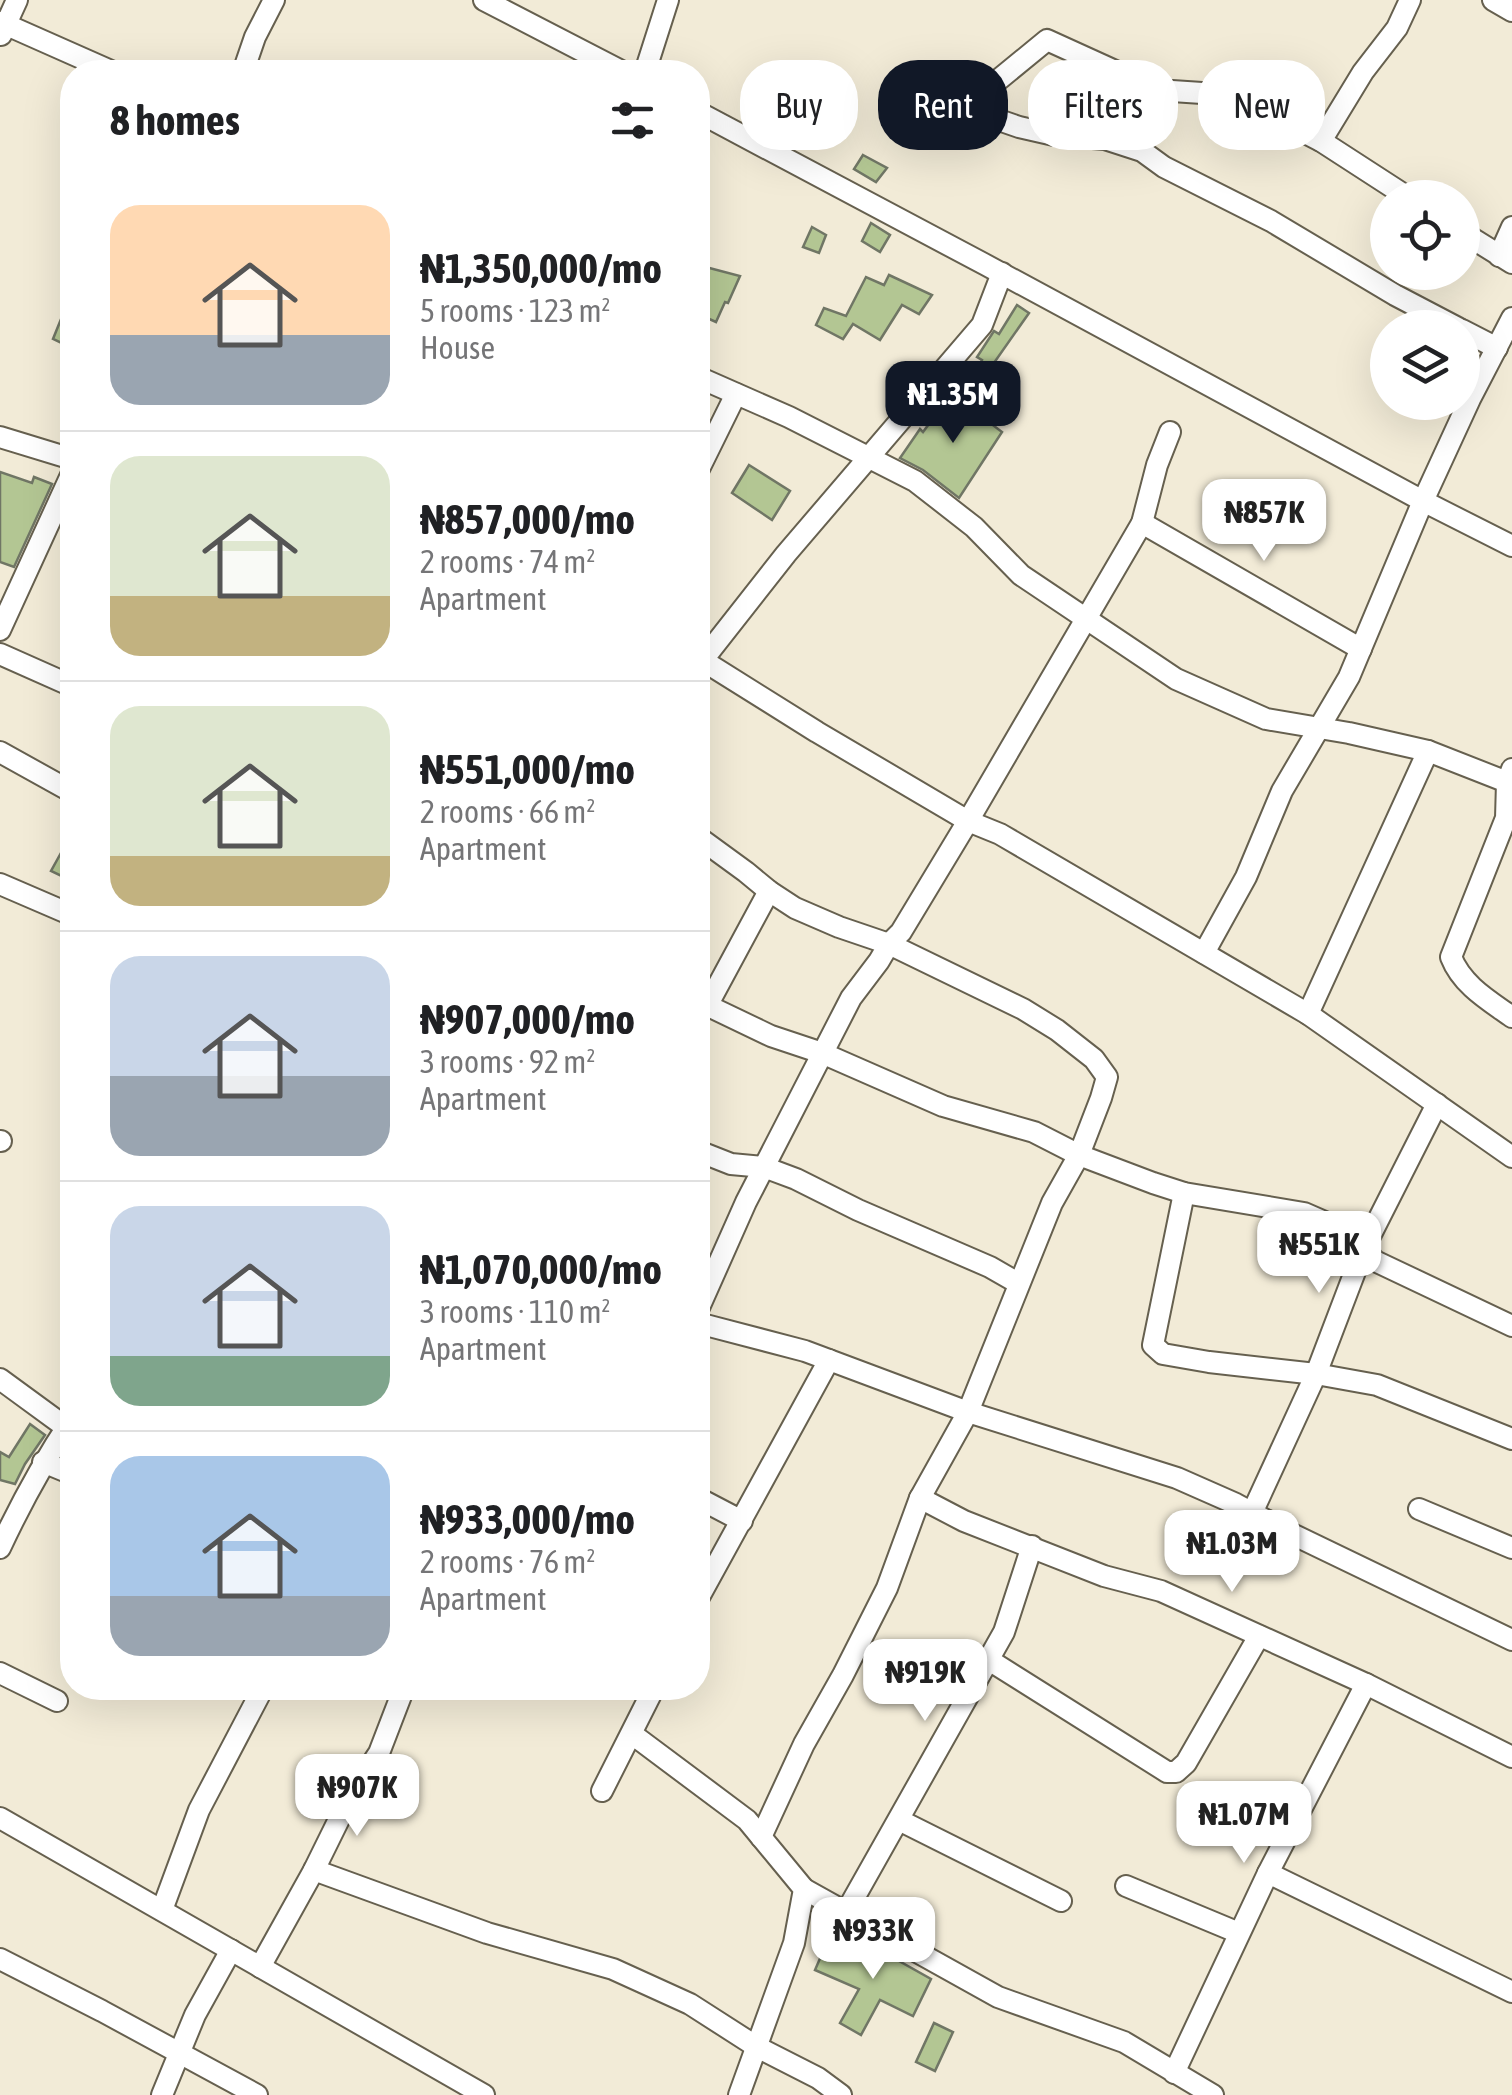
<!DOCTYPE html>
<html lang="en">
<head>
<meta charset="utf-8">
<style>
  body { margin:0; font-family:"Asap Condensed",sans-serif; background:#f6f6f6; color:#202124; height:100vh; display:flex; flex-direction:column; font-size:38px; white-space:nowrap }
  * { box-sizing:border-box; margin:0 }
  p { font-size:32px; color:#757577 }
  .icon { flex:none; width:55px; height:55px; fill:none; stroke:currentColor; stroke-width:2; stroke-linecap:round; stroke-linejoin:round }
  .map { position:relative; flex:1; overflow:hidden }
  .side { position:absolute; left:60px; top:60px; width:650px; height:1640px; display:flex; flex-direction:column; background:#fff; border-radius:40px; box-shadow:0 10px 40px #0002 }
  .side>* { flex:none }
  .guide { position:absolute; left:740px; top:60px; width:620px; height:90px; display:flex; gap:20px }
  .controls { position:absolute; left:1370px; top:180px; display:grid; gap:20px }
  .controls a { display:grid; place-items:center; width:110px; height:110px; border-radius:50%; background:#fff; box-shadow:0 10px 40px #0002; font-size:50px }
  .price { position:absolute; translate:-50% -85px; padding:0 22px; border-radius:20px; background:#fff; color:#222; font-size:32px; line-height:65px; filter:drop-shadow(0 2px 5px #0008) }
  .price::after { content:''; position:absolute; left:50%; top:60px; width:30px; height:22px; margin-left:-15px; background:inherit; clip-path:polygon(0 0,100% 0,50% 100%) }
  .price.selected { background:#111827; color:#fff }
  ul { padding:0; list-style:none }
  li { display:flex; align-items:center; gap:30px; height:250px; padding:0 50px }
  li+li { border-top:2px solid #e0e0e0 }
  li span { display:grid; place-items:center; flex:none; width:280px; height:200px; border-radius:30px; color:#555 }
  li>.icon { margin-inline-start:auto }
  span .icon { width:120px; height:120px; fill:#fffc; stroke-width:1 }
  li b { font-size:42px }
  h2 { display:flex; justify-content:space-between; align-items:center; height:120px; padding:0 50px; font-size:42px }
  .tag { padding:0 35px; border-radius:40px; background:#fff; box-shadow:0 10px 40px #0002; font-size:35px; line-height:90px }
  .tag.selected { background:#111827; color:#fff }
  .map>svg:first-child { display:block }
  .building { fill:#b3c693; stroke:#707665; stroke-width:2.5 }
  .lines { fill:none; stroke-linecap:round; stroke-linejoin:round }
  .street-casing { stroke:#66604f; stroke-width:24 }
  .street { stroke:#fff; stroke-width:20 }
</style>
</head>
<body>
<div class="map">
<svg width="1512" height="2095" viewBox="0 0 1512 2095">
  <rect width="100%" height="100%" fill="#f2ebd7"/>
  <g class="building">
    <polygon points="863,155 887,168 876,182 854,169"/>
    <polygon points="871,223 890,235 880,252 862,241"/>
    <polygon points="812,227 826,235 819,253 803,247"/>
    <polygon points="698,265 740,276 728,303 725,302 716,322 698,314"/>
    <polygon points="889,275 932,295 919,314 902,305 880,340 853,324 843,339 816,325 824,308 846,316 866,277 884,285"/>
    <polygon points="72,292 72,348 53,339"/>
    <polygon points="1017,305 1029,313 989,370 980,364 982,360 977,357 994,331 999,334"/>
    <polygon points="949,397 977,413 1002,432 959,498 923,470 900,458 920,429 923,432"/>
    <polygon points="749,465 790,491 772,520 732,493"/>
    <polygon points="0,472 32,483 34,477 52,484 14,567 0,562"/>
    <polygon points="72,833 72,881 51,871"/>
    <polygon points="30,1424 45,1435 25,1464 15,1484 0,1480 0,1452 9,1457"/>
    <polygon points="828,1940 868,1957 874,1947 931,1979 913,2016 880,2000 861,2035 840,2023 859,1989 815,1970"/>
    <polygon points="934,2023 953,2032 935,2071 916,2062"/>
  </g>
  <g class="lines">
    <defs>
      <g id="street">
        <polyline points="484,0 623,72"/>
        <polyline points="1493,0 1512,11"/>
        <polyline points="0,22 113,72"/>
        <polyline points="1,35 17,0"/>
        <polyline points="243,72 255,37 274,0"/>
        <polyline points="645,72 668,0"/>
        <polyline points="964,108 1019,127 1054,135 1105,139 1142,151 1164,167 1271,221 1395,295 1458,328"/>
        <polyline points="698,112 986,265 1423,501 1512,546"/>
        <polyline points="908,118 964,108 1047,40 1157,90 1232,95 1321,141 1409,198"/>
        <polyline points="1321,141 1363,72 1397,28 1410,0"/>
        <polyline points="1462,232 1512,263"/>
        <polyline points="1499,256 1512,227"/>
        <polyline points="1462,330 1497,348"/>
        <polyline points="698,377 789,417 915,481 974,527 1021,575 1176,679 1266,719 1349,733 1428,751 1507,782"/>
        <polyline points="0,437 72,459"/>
        <polyline points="698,471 736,394"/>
        <polyline points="1142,523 1361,649"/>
        <polyline points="0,630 72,473"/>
        <polyline points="0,654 72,686"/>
        <polyline points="702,660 817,732 968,821 1000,834 1308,1014 1512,1157"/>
        <polyline points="698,666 786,554 982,325 1002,273"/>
        <polyline points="0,752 72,792"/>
        <path d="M1512,769L1507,782L1506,818L1451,957C1462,985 1488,1000 1512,1017"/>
        <polyline points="698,837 746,872 769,891 795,908 839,927 889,944 1023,1009 1057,1030 1094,1059 1107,1077 1101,1098 1079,1155 1052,1203 968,1412 920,1498 887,1588 843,1675 804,1744 761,1837"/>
        <polyline points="0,884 72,915"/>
        <polyline points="1204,953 1246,877 1282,791 1349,677 1423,501 1470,399 1512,318"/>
        <polyline points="698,1001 771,1036 822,1053 943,1106 1034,1132 1079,1155 1153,1183 1184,1193 1304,1213 1352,1234 1375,1261 1512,1326"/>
        <polyline points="707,1006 769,891"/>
        <polyline points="1308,1014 1428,751"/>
        <polyline points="0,1141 1,1141"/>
        <polyline points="698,1151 731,1164 764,1167 796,1179 858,1210 990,1267 1018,1283"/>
        <polyline points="1184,1193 1153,1345 1163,1354 1209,1362 1316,1374 1377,1385 1512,1439"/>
        <polyline points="698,1310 746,1202 851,998 879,961 889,944 901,932 968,821 1142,523 1157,465 1170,432"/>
        <polyline points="698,1323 805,1351 968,1412 1177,1478 1236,1504 1292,1534 1512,1640"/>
        <polyline points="0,1379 67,1428"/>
        <polyline points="43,1462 72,1474"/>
        <polyline points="698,1498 742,1521"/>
        <polyline points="920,1498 964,1521 1104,1576 1161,1591 1366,1684 1512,1757"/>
        <polyline points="1419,1509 1512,1548"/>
        <polyline points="1252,1513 1316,1374 1364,1248 1437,1104"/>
        <path d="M0,1548C21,1503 44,1461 72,1419"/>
        <polyline points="698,1599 829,1360"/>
        <polyline points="989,1660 1167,1772 1176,1772 1186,1763 1259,1636"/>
        <polyline points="0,1673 57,1701"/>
        <polyline points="632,1734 747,1820 804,1889 794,1943 739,2095"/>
        <polyline points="602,1791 654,1688"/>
        <polyline points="0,1818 484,2095"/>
        <polyline points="899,1820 1061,1901"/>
        <polyline points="314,1870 487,1933 613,1969 690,2004 757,2047 818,2078 841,2095"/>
        <polyline points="1268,1873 1512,1992"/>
        <polyline points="1126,1886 1239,1933"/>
        <polyline points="804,1889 998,1997 1124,2042 1213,2095"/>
        <polyline points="162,1910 199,1810 263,1688"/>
        <polyline points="845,1914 1004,1632 1032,1546"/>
        <polyline points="0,1959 102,2011 257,2095"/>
        <polyline points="260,1967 314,1870 351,1795 379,1753 404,1688"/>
        <polyline points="1174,2073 1268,1873 1366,1684"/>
        <polyline points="162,2095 195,2015 231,1950"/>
      </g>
    </defs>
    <use href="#street" class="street-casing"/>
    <use href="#street" class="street"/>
  </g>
</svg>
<div class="controls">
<a><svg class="icon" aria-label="locate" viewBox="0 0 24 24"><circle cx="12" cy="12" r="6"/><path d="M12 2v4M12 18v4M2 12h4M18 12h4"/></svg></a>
<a><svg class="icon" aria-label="layers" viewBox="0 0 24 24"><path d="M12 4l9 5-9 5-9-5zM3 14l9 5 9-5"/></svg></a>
</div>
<b class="price selected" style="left:953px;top:446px">₦1.35M</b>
<b class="price" style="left:1264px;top:564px">₦857K</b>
<b class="price" style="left:1319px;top:1296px">₦551K</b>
<b class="price" style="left:1232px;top:1595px">₦1.03M</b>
<b class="price" style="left:925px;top:1724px">₦919K</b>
<b class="price" style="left:357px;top:1839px">₦907K</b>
<b class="price" style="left:1244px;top:1866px">₦1.07M</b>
<b class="price" style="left:873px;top:1982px">₦933K</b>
<div class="guide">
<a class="tag">Buy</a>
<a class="tag selected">Rent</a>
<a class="tag">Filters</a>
<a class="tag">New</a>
</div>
<section class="side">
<h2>8 homes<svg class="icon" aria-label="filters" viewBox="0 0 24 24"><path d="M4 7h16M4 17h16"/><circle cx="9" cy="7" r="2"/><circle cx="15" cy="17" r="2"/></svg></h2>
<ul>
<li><span style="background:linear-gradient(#ffd9b3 65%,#9aa5b1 0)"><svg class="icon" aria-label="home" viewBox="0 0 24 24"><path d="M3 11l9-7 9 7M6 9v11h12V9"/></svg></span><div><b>₦1,350,000/mo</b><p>5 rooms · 123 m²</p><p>House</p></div></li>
<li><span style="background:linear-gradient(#dfe7d0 70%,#c2b280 0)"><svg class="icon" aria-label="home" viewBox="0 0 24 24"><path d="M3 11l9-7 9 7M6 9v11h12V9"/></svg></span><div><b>₦857,000/mo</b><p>2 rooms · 74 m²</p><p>Apartment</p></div></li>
<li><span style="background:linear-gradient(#dfe7d0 75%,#c2b280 0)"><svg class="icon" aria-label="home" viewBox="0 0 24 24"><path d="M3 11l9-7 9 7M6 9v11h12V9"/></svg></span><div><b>₦551,000/mo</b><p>2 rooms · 66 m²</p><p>Apartment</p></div></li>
<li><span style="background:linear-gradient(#c9d6e8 60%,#9aa5b1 0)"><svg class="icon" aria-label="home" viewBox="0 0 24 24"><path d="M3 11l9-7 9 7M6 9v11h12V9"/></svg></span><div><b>₦907,000/mo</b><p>3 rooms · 92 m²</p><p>Apartment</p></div></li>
<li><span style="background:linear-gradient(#c9d6e8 75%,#7fa58c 0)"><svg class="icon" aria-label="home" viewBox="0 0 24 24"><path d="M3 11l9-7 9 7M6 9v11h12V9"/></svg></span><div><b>₦1,070,000/mo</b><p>3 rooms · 110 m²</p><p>Apartment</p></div></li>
<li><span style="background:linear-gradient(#a9c7e8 70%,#9aa5b1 0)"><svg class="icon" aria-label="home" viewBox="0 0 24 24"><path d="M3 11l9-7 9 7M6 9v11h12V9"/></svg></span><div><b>₦933,000/mo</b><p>2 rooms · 76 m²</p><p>Apartment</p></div></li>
</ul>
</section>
</div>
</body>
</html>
